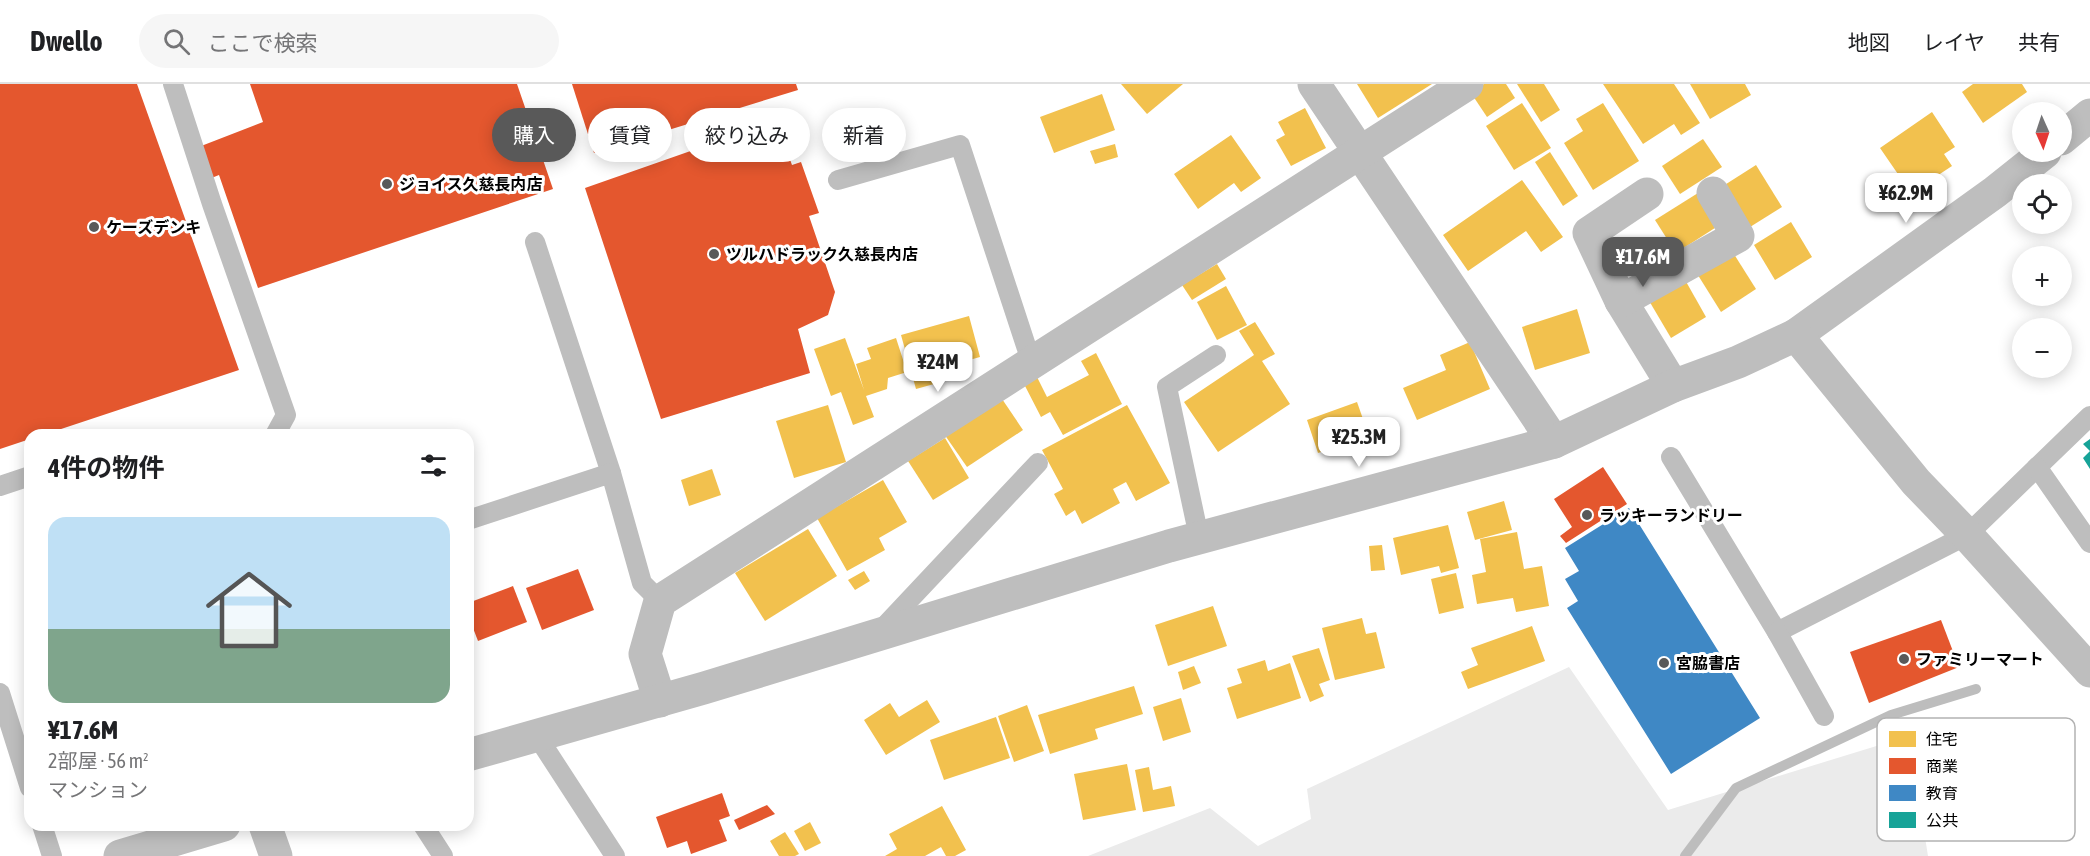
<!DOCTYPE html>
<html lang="ja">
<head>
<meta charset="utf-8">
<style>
  body { margin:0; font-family:"Asap Condensed","Noto Sans JP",sans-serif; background:#f6f6f6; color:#202124; height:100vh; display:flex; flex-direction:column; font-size:22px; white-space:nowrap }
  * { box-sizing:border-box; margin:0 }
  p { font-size:20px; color:#757577 }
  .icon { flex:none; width:33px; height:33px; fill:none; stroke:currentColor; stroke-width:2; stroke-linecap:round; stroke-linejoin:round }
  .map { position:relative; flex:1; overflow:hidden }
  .sheet { position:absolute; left:24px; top:345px; width:450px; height:402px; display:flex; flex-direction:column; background:#fff; border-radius:18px; box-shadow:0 3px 15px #0003 }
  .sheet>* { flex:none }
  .hud { position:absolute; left:492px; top:24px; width:570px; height:54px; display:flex; gap:12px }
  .needle { width:39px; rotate:177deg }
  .tools { position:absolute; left:2012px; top:18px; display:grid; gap:12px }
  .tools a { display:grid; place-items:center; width:60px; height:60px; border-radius:50%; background:#fff; box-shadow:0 3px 15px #0003; font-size:30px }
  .price { position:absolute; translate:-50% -51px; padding:0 14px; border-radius:12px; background:#fff; color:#222; font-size:20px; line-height:39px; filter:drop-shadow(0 2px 3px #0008) }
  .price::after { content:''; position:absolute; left:50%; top:36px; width:18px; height:14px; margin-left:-9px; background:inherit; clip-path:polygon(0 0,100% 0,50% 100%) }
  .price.current { background:#595959; color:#fff }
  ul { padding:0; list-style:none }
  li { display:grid; align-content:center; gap:12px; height:318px; padding:0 24px }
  li span { display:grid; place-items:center; height:186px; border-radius:18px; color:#555 }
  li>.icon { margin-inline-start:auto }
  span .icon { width:108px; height:108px; fill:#fffc; stroke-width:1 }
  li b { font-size:26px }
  h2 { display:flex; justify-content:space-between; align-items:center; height:72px; padding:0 24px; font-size:26px }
  .tag { padding:0 21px; border-radius:27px; background:#fff; box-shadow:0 3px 15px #0003; font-size:21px; line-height:54px }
  .tag.current { background:#595959; color:#fff }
  header { display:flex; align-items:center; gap:36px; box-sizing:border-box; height:84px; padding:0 30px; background:#fff; border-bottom:2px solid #e0e0e0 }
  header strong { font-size:28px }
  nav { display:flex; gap:33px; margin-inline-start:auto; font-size:21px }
  .search { width:420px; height:54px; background:#f6f6f6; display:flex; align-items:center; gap:15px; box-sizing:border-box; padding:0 21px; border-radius:33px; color:#757577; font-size:22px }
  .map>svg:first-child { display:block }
  .green { fill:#ebebeb }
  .homes { fill:#f2c14e }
  .shops { fill:#e4572e }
  .schools { fill:#3f88c5 }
  .public { fill:#17a398 }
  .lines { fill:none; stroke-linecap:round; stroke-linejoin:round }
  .stream { stroke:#bdbdbd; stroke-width:10 }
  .service { stroke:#bebebe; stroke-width:20 }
  .minor { stroke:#bebebe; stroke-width:33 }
  .tertiary { stroke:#bebebe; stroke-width:33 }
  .poi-dot { fill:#595959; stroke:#fff; stroke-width:2 }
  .labels { text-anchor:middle; stroke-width:6; stroke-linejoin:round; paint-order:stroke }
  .poi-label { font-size:16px; font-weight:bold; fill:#000; stroke:#fff; text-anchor:start }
  .key { fill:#fff; stroke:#b2b2b2; stroke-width:1.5 }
  .key-label { font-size:16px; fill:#000 }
</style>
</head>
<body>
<header>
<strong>Dwello</strong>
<div class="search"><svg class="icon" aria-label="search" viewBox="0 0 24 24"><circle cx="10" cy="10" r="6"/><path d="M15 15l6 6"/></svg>ここで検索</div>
<nav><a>地図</a><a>レイヤ</a><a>共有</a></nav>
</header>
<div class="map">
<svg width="2090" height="772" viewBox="0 0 2090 772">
  <rect width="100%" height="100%" fill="#fff"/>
  <polygon class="green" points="1569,583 1668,726 1909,652 1928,772 1088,772 1210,724 1258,762 1311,735 1307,705"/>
  <g class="homes">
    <polygon points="1121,0 1183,0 1147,30"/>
    <polygon points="1357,0 1432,0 1378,34"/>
    <polygon points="1484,0 1506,0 1515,14 1487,33 1471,9"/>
    <polygon points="1517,0 1544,0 1560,26 1541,38"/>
    <polygon points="1603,0 1674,0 1700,39 1681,51 1674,40 1643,60"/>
    <polygon points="1690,0 1745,0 1751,11 1710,35"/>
    <polygon points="1973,0 2022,0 2027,8 1983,39 1962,8"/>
    <polygon points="1102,10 1115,46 1054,69 1040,33"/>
    <polygon points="1522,19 1551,64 1514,86 1486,42"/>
    <polygon points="1603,19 1639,77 1593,106 1564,59 1583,47 1576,35"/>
    <polygon points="1305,24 1326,64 1291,82 1276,56 1285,51 1278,38"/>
    <polygon points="1932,28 1955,63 1944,70 1952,82 1911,109 1880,64"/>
    <polygon points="1231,51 1261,94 1241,108 1234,99 1198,125 1174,90"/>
    <polygon points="1703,55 1722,83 1680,110 1662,82"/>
    <polygon points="1115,60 1118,73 1095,80 1090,67"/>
    <polygon points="1550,68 1578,112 1563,122 1535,78"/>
    <polygon points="1756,81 1782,123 1750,143 1723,102"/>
    <polygon points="1522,96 1563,153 1541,168 1526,147 1468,187 1443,151"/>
    <polygon points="1698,109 1718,142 1676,169 1655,136"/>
    <polygon points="1791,138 1812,173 1775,196 1754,161"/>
    <polygon points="1732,167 1756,205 1721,228 1696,188"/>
    <polygon points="1217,180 1226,195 1192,216 1182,201"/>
    <polygon points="1684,194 1706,233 1671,254 1648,215"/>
    <polygon points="1226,202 1247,241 1217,256 1197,218"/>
    <polygon points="1577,225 1590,269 1535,286 1522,243"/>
    <polygon points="969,232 980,273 930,287 934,300 916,305 901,251"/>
    <polygon points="1255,238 1275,270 1262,277 1290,320 1218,368 1184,318 1254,271 1239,247"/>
    <polygon points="845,254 864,306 856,280 871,275 867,264 896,254 907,288 888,294 887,305 866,312 874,333 853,341 841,308 831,312 814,265"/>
    <polygon points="1470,258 1490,305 1417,336 1403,304 1446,286 1440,271"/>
    <polygon points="1096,269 1122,320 1063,351 1050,328 1041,333 1024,300 1037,293 1047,313 1089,291 1081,277"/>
    <polygon points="998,309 1023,346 967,383 942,347"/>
    <polygon points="1357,318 1369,352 1318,369 1307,336"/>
    <polygon points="828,321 846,378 794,394 776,337"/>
    <polygon points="1127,321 1170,399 1136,417 1126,398 1113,405 1120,419 1082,440 1075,426 1066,432 1054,410 1063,405 1042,366"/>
    <polygon points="945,354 969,394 933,416 908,377"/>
    <polygon points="712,385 721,411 689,422 681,396"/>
    <polygon points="883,396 907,438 879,454 885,466 847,487 817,434"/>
    <polygon points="1504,417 1512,446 1475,456 1467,428"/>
    <polygon points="1448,441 1459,484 1441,489 1439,482 1401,491 1393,454"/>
    <polygon points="808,445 837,492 765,537 735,489"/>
    <polygon points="1517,448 1524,485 1542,482 1549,522 1516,528 1513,514 1477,520 1472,491 1486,488 1480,455"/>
    <polygon points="1382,461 1385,486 1371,487 1369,462"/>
    <polygon points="864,487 870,497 855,506 848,496"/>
    <polygon points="1456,489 1464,524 1439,530 1431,495"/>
    <polygon points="1213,522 1227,562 1168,582 1155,541"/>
    <polygon points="1362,534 1366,550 1376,548 1385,584 1335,596 1322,544"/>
    <polygon points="1532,542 1545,577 1468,605 1461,588 1478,581 1471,564"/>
    <polygon points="1319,564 1330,596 1319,600 1324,612 1310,618 1292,572"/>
    <polygon points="1265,576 1268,587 1290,579 1301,614 1237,635 1227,604 1242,599 1237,585"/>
    <polygon points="1194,582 1201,599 1183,606 1178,588"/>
    <polygon points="1134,602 1143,630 1095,645 1098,655 1050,670 1038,631"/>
    <polygon points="1181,614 1191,648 1163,657 1153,623"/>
    <polygon points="927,616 940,638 886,671 864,636 890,619 899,633"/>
    <polygon points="1027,621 1044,667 1014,678 998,632"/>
    <polygon points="996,633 1010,674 944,696 930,656"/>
    <polygon points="1127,680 1136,726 1083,736 1074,690"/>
    <polygon points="1149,683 1153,706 1171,702 1175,722 1143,728 1135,686"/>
    <polygon points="942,722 966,766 955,772 946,772 941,763 925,772 885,772 897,765 889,750"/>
    <polygon points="810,738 821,759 805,767 794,747"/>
    <polygon points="785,748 799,770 795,772 779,772 770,757"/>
  </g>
  <g class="shops">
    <polygon points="0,0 137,0 239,286 43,351 30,351 30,355 0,365"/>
    <polygon points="250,0 517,0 553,105 258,204 219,91 209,95 196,64 263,38"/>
    <polygon points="572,0 796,0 798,6 594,69"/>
    <polygon points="776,37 792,81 801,78 819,129 809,132 835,208 828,231 798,245 810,289 661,335 585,104"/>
    <polygon points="1603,383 1627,420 1566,459 1560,452 1572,443 1554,415"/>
    <polygon points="578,485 594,526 542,546 526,504"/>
    <polygon points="513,502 527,538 478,557 468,531 468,519"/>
    <polygon points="1941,536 1959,583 1869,619 1850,568"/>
    <polygon points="722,709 730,732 719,736 727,757 691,770 687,757 667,764 656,733"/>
    <polygon points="767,721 775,730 739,746 734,736"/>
  </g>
  <polygon class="schools" points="1629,424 1760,634 1671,690 1567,524 1578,517 1565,495 1579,487 1565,464"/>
  <polygon class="public" points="2090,355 2090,385 2083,374 2090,367 2083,360"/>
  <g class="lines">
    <polyline class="stream" points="1685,772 1736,704 1891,631 1976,605"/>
    <g class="service">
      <polyline points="173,0 212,120 286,331 275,351"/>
      <polyline points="838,96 960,61 1032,280"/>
      <polyline points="535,158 611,389"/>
      <polyline points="1671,373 1777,548 1967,451 2090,332"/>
      <polyline points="2037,383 2090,459"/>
      <polyline points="0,402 30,392"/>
      <polyline points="468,436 611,389 642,499 660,517"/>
      <polyline points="1199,453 1167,303 1216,271"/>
      <polyline points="881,546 1038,379"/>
      <polyline points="1777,548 1824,632"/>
      <polyline points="0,609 30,704"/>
      <polyline points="537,652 615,772"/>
      <polyline points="42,741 52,772"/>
      <polyline points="423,741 443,772"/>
    </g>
    <g class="minor">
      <polyline points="1314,0 1554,358"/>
      <polyline points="1647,110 1589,149 1621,217 1673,302"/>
      <polyline points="1621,217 1738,152 1713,109"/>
      <polyline points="660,617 645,570 660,517 1467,0"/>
    </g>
    <g class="tertiary">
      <polyline points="2061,55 2090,31"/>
      <polyline points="1796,251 1995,108 2045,68"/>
      <polyline points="468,671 704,604 1169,462 1554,358 1673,302 1738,278 1796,251 1916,398 1967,451 2090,587"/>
      <polyline points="265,741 276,772"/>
      <polyline points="120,772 224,741"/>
    </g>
  </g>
  <g class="poi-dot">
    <circle cx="387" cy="100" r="6"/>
    <circle cx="94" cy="143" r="6"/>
    <circle cx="714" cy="170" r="6"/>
    <circle cx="1587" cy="431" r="6"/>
    <circle cx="1904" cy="575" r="6"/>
    <circle cx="1664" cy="579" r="6"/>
  </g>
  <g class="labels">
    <g class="poi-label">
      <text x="399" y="106">ジョイス久慈長内店</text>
      <text x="106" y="149">ケーズデンキ</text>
      <text x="726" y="176">ツルハドラック久慈長内店</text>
      <text x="1599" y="437">ラッキーランドリー</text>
      <text x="1916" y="581">ファミリーマート</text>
      <text x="1676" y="585">宮脇書店</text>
    </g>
  </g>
  <rect x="1877" y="634" width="198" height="123" rx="9" class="key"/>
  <rect x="1889" y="647" width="27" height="16" fill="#f2c14e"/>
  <rect x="1889" y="674" width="27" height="16" fill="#e4572e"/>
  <rect x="1889" y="701" width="27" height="16" fill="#3f88c5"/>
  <rect x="1889" y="728" width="27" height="16" fill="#17a398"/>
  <g class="key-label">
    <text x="1926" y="661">住宅</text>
    <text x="1926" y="688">商業</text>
    <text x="1926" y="715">教育</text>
    <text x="1926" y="742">公共</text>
  </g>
</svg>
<div class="tools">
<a><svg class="needle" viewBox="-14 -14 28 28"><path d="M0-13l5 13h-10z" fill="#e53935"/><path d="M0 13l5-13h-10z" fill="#757577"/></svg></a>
<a><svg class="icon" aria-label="locate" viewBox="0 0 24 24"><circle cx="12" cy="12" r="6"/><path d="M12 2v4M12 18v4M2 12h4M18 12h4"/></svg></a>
<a>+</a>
<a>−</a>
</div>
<b class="price" style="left:1906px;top:140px">¥62.9M</b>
<b class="price current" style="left:1643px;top:204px">¥17.6M</b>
<b class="price" style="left:938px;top:309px">¥24M</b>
<b class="price" style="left:1359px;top:384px">¥25.3M</b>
<div class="hud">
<a class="tag current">購入</a>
<a class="tag">賃貸</a>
<a class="tag">絞り込み</a>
<a class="tag">新着</a>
</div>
<section class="sheet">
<h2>4件の物件<svg class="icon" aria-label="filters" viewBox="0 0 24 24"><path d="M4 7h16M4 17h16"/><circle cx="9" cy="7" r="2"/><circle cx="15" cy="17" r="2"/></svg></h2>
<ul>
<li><span style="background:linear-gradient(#bfe0f5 60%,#7fa58c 0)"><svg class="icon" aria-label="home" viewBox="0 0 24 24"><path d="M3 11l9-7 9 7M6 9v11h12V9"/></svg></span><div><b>¥17.6M</b><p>2部屋 · 56 m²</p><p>マンション</p></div></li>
</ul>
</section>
</div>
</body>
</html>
